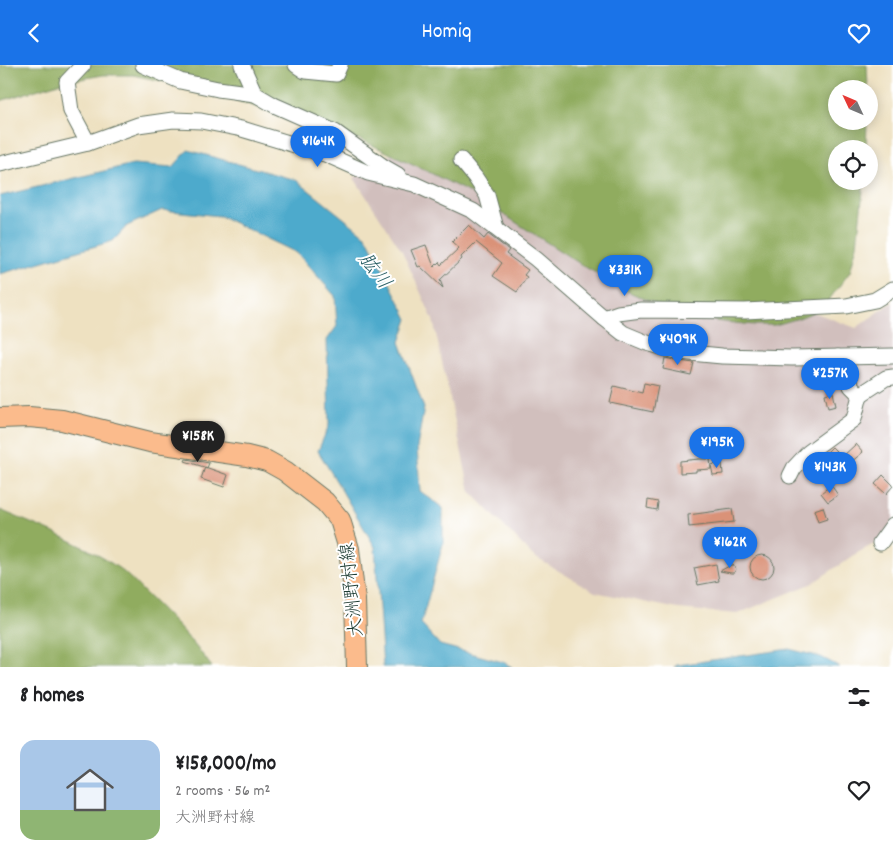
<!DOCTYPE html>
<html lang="en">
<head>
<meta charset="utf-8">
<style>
  body { margin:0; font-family:Dekko,"Klee One",sans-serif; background:#f6f6f6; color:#202124; height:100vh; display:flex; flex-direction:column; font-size:19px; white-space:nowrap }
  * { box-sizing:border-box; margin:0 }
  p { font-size:16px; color:#757577 }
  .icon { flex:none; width:28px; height:28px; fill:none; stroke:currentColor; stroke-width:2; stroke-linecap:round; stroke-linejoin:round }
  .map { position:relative; height:602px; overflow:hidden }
  .sheet { display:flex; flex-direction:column; background:#fff; flex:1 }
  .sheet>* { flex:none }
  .needle { width:32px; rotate:314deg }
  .buttons { position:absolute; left:828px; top:15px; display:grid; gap:10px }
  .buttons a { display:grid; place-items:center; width:50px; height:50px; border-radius:50%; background:#fff; box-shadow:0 2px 12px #0003; font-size:25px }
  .price { position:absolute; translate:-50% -42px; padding:0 11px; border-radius:18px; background:#1a73e8; color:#fff; font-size:16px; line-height:32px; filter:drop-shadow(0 1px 2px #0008) }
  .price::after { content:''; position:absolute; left:50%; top:30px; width:15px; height:11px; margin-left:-8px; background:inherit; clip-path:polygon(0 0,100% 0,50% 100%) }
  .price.on { background:#222; color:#fff }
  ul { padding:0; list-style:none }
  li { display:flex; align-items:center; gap:15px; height:125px; padding:0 20px }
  li span { display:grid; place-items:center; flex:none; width:140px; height:100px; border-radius:15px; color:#555 }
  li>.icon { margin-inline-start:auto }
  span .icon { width:60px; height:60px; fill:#fffc; stroke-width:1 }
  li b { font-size:21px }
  h2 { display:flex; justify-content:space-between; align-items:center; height:60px; padding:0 20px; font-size:21px }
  header { display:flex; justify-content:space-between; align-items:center; height:65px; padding:0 20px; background:#1a73e8; color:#fff; font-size:22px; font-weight:600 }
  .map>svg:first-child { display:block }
  .industrial { fill:#d1bfbd }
  .forest { fill:#90ac5e; stroke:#587449 }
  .water { fill:#4eaacc; stroke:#367480 }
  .building { fill:#da9278 }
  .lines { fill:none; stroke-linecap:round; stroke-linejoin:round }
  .minor-casing { stroke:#677665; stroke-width:17 }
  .major-casing { stroke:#677665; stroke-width:22 }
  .minor { stroke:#fff; stroke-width:15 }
  .major { stroke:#fbbb8c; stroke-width:20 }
  .labels { text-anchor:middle; stroke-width:4; stroke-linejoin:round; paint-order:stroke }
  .street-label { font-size:19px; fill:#1f3d34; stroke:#fff }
  .water-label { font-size:20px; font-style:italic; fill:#2f6369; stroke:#fff }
</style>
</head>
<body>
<header><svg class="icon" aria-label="back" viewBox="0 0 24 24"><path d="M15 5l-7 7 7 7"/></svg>Homiq<svg class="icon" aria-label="heart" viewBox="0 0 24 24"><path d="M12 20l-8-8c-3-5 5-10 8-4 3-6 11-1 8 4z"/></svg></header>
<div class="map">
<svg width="893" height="602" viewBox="0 0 893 602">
  <rect width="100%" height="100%" fill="#fff"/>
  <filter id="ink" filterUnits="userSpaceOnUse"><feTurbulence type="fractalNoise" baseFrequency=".02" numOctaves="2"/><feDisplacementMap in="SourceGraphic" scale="10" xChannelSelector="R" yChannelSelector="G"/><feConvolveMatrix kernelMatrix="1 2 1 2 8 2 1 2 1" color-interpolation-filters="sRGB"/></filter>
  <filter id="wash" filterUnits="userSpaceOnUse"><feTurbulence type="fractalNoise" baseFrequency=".0096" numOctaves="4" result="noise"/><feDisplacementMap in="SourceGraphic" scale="20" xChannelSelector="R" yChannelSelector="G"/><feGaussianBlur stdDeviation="1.12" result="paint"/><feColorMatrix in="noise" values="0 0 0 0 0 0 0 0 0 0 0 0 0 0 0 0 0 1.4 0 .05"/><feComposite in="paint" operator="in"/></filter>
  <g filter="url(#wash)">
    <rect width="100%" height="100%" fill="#eee1c1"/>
    <polygon class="industrial" points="449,59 768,230 856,263 893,237 893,469 859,487 811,519 737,549 678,544 595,527 533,491 470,426 433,255 402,186 354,113 386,92"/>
    <g class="forest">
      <polygon points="0,0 867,0 868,24 836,24 836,56 867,56 866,84 836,84 836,116 864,116 857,180 850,207 828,236 816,246 799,253 775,260 755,260 716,256 673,246 629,227 582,200 472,129 417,101 361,75 231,34 176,19 133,10 103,10 59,18 0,36"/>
      <path d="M0,445C40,462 85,479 120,504C129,511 137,520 145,528C169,551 192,575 212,602H0Z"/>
    </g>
    <g class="water">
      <polygon points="188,85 296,115 366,171 408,254 400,277 424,343 417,382 420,426 443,443 443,479 421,559 440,580 503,597 512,602 383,602 375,482 335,414 318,386 329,360 327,275 337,261 335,231 297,188 220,151 162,145 127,161 113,176 0,209 0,131 133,99 173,102"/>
      <polygon points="789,584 821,592 840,602 674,602 677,600"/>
    </g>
    <g id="blocks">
      <g class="building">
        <polygon points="469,160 484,174 488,169 509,185 506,189 528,205 524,210 527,212 517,227 493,211 502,198 476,177 461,192 462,194 440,215 443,223 420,201 418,202 411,185 426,180 434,202 439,197 441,200 459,183 452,177"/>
        <polygon points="665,293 679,296 694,298 691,310 663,304"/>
        <polygon points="644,318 658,321 653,347 610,338 614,321 642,328"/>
        <polygon points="833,327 836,341 828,343 825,329"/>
        <polygon points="856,379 863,387 850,398 855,403 843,415 837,409 840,405 825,389 832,382 842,392"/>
        <polygon points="186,394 209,398 207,403 185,396"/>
        <polygon points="699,394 710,394 711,404 696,405 696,407 680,408 680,396"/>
        <polygon points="722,398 723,409 713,410 711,400"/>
        <polygon points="205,402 228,410 224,422 201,414"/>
        <polygon points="883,410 893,420 893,421 886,429 875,419"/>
        <polygon points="831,420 838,430 828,437 821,428"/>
        <polygon points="648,435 658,437 657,445 647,443"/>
        <polygon points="823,442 827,454 818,457 814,445"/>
        <polygon points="732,444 734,457 689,462 688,450"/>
        <circle cx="762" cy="502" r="12"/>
        <polygon points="716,499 719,516 698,520 694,503"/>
        <polygon points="731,500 733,500 736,504 734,508 731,508 720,506"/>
      </g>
    </g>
  </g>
  <g filter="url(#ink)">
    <use href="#blocks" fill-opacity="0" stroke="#677665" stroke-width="1"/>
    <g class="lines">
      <defs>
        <g id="minor">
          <polyline points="83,0 67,17 71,46 88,78"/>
          <polyline points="143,0 180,16 218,24 255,29 274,40 335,67 384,102 398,110"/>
          <polyline points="242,0 255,29"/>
          <polyline points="296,0 305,6 336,9 340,0"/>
          <polyline points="461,95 475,112 487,130 496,163"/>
          <polyline points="0,99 88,78 138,60 173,55 201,56 242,64 325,89 368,108 414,119 473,146 536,194 604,253 623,268 647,278 680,287 722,291 792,293 893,291"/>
          <polyline points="604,253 618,248 641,245 745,246 846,241 875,235 893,224"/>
          <polyline points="838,292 850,312 851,321 860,330 886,313 893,312"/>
          <polyline points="790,411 794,403 809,387 854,354 860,330"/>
          <polyline points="880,478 893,460"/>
        </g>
        <polyline id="major" points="0,353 29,352 62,355 150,377 247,391 267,396 285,406 325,437 340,455 349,484 355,535 357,602"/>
      </defs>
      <use href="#minor" class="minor-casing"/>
      <use href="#major" class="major-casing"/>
      <use href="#minor" class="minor"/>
      <use href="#major" class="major"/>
    </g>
  </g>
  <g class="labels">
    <g class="street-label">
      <text transform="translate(350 525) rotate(-96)" y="7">大洲野村線</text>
    </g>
    <g class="water-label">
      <text transform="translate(376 205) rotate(53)" y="7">肱川</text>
    </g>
  </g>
</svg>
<div class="buttons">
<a><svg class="needle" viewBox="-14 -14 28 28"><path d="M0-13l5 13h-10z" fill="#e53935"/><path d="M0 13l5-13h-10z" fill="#757577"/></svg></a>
<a><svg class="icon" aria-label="locate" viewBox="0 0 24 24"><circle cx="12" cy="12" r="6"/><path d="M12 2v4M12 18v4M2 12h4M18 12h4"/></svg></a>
</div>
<b class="price" style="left:318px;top:103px">¥164K</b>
<b class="price" style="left:625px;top:232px">¥331K</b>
<b class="price" style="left:678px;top:301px">¥409K</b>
<b class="price" style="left:830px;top:335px">¥257K</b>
<b class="price on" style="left:198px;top:398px">¥158K</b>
<b class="price" style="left:717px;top:404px">¥195K</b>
<b class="price" style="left:830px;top:429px">¥143K</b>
<b class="price" style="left:730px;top:504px">¥162K</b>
</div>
<section class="sheet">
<h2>8 homes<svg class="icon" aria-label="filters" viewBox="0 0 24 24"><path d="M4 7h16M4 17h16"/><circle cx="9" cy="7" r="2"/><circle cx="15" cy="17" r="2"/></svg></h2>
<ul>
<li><span style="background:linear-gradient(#a9c7e8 70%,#8fb573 0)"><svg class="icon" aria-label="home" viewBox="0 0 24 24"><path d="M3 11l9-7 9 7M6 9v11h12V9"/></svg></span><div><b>¥158,000/mo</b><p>2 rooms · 56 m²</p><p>大洲野村線</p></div><svg class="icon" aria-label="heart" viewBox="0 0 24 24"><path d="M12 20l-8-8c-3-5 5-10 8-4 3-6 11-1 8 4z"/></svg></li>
</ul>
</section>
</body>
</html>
